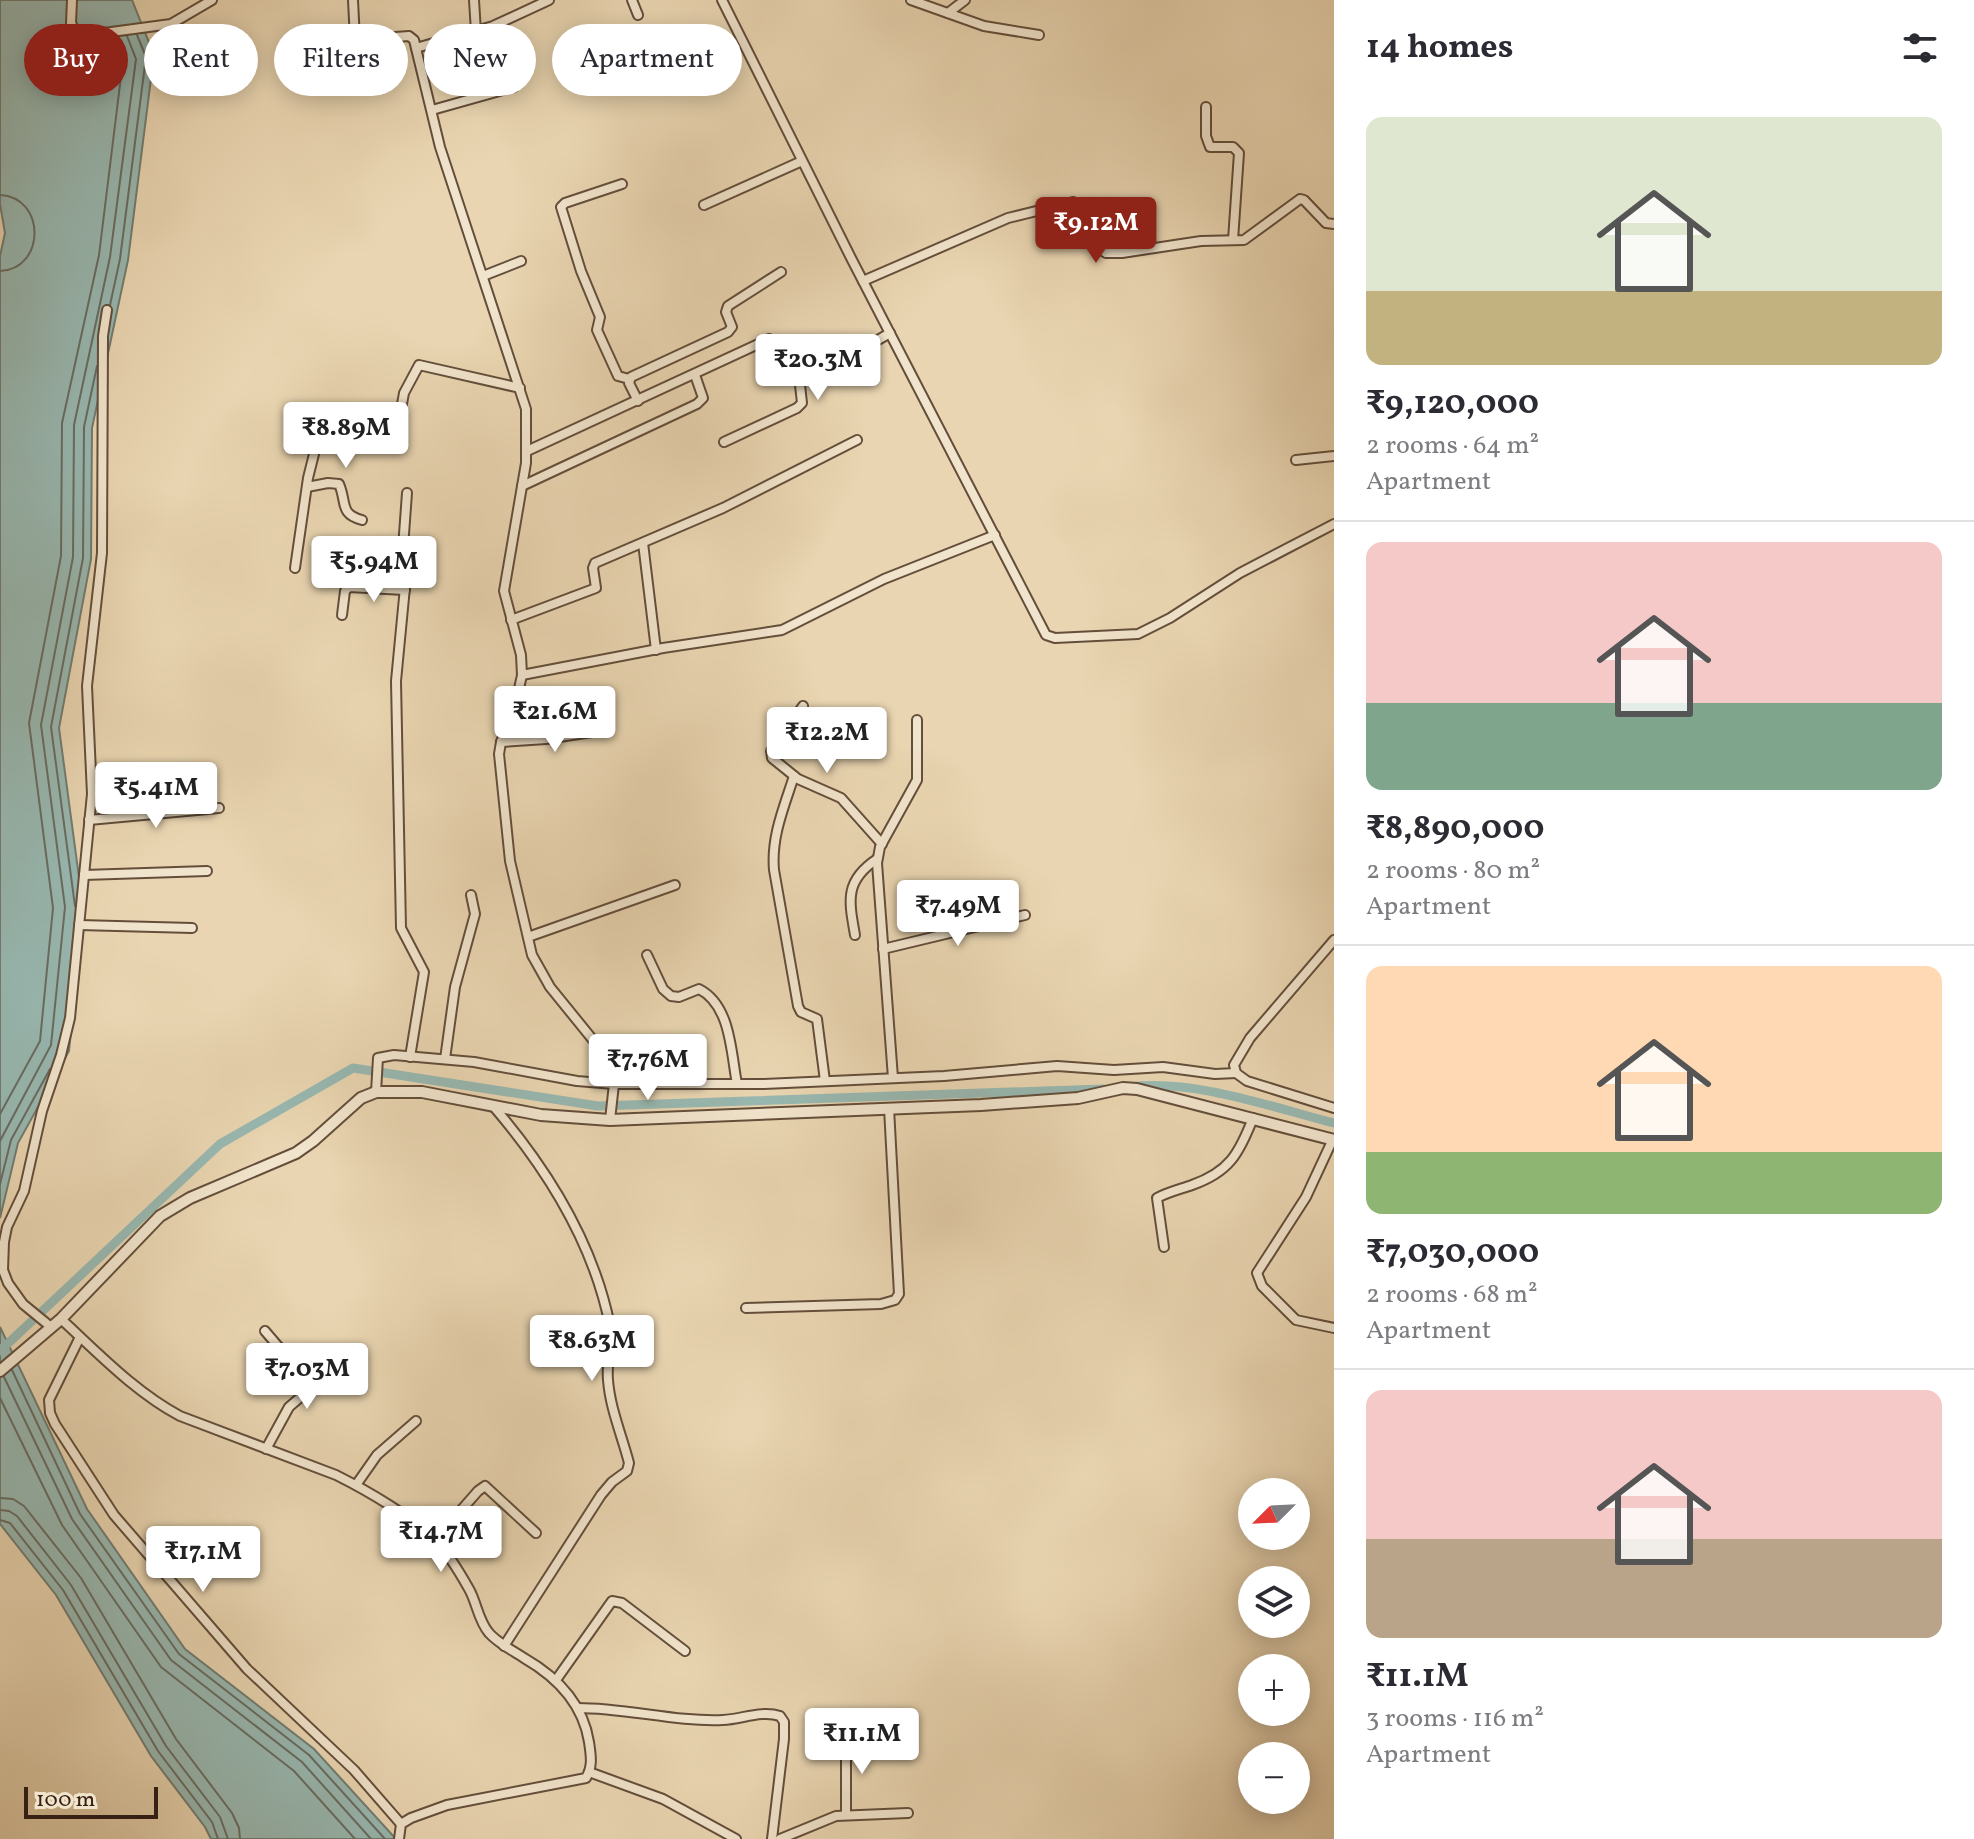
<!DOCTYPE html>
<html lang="en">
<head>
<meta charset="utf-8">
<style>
  body { margin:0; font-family:Vollkorn,serif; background:#f2f2f3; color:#2b2b33; height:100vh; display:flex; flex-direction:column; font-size:30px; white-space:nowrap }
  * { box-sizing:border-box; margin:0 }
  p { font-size:26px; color:#7c7c81 }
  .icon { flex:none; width:44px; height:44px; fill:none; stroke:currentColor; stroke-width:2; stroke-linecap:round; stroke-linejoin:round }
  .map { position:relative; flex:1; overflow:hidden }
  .sheet { display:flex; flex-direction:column; background:#fff; width:640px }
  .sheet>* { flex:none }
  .guide { position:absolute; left:24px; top:24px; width:760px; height:72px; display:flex; gap:16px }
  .needle { width:52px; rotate:246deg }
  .controls { position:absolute; left:1238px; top:1478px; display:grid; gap:16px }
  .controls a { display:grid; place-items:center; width:72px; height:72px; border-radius:50%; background:#fff; box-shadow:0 4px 20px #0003; font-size:40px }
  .scale { position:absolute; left:24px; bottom:20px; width:134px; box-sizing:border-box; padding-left:8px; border:4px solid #372114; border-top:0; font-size:22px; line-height:28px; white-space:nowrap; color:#372114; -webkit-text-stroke:6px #f1e4cc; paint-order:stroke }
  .price { position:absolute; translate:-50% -68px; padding:0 18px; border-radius:8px; background:#fff; color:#222; font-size:26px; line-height:52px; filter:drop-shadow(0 2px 4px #0008) }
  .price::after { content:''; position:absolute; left:50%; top:48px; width:24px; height:18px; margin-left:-12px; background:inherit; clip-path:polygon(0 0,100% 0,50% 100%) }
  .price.active { background:#8f2418; color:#fff }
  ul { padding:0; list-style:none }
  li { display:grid; align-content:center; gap:16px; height:424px; padding:0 32px }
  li+li { border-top:2px solid #e1e1e2 }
  li span { display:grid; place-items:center; height:248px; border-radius:16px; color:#555 }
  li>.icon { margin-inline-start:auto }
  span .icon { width:144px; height:144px; fill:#fffc; stroke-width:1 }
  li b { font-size:34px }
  h2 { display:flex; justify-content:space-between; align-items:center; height:96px; padding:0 32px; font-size:34px }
  .pill { padding:0 28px; border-radius:36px; background:#fff; box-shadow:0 4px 20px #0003; font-size:28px; line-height:72px }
  .pill.active { background:#8f2418; color:#fff }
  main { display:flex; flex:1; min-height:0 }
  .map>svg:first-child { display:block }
  .water { fill:#98b8b1; stroke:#717c72; stroke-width:2 }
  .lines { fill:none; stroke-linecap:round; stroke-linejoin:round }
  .shore { stroke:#686c62; stroke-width:2 }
  .canal { stroke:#98b8b1; stroke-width:9 }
  .minor-casing { stroke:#644e3b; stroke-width:12 }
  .tertiary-casing { stroke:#644e3b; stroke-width:14 }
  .minor { stroke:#f1e4cc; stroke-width:8 }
  .tertiary { stroke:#f1e4cc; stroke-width:10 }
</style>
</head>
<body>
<main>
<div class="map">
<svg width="1334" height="1839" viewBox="0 0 1334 1839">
  <rect width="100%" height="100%" fill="#e9d5b1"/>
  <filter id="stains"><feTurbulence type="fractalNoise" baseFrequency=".0025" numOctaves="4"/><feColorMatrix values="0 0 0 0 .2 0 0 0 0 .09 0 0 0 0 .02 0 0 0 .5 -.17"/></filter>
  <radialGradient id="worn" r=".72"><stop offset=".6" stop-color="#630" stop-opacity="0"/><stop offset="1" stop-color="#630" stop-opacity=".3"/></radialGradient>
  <g class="water">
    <polygon points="0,0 132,0 154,55 128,260 92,428 91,559 59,728 83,907 69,1051 18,1143 0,1218 0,256 5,233 0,204"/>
    <polygon points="0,1327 87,1509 185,1649 314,1749 396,1839 211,1839 205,1827 151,1756 56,1595 0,1524"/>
  </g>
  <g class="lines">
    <g class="shore">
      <path d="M0,195C46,197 46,269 0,271"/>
      <polyline points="110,305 120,259 146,57 137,35"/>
      <polyline points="75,906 51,727 83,558 84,427 97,366"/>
      <polyline points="0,1114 40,1041 53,908 29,723 61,556 62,423 99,255 123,60 115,38"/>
      <polyline points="0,1141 51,1045 65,907 41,725 73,557 74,425 110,257 136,59 127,36"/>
      <polyline points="0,1184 11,1140 50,1069"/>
      <polyline points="12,1370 80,1514 179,1654 309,1755 385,1839"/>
      <polyline points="4,1377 72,1519 171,1660 302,1762 371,1839"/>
      <polyline points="0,1398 62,1525 161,1667 294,1771 355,1839"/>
      <polyline points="0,1498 13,1499 24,1506 81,1578 176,1739 232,1813 239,1828 240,1839"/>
      <polyline points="0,1510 9,1511 17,1516 71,1585 166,1746 220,1817 228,1839"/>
      <polyline points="0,1520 10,1523 63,1590 158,1751 212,1822 218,1839"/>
    </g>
    <g class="canal">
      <path d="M1130,1087C1195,1079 1271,1107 1334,1123"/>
      <polyline points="0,1351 220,1144 353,1068 598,1106 1103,1089"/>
    </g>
    <defs>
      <g id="minor">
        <polyline points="72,0 71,23 74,29 89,35 171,24 212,0"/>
        <polyline points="353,0 355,40 409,36 414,40 440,147 526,409 526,463 504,591 521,655 522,675 515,707 501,742 499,754 510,861 532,955 550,987 606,1056 614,1084 610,1120"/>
        <polyline points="474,0 476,32"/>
        <polyline points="632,0 638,15"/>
        <polyline points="722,0 851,258 1046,635 1055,638 1138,634 1170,618 1240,573 1334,524"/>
        <polyline points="911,0 984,26 1039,35"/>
        <polyline points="948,13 965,0"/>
        <polyline points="416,48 493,26 549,0"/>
        <polyline points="1206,107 1206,136 1210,147 1233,147 1239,153 1233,240"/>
        <polyline points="432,110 514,87 499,24"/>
        <polyline points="622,184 565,203 561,207 581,271 600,317 597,330 618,376 629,379"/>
        <polyline points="704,205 802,161"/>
        <polyline points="483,276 521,261"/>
        <polyline points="863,281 1008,218 1073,202 1083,210 1091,236 1098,248 1106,253 1122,253 1201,241 1244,240 1300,199 1304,200 1326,223 1334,224"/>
        <polyline points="638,401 629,383 631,377 728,332 732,327 726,312 728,306 781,272"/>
        <polyline points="724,442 797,408 802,403 800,385 802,378 857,352 890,333"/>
        <polyline points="527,451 769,339"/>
        <polyline points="1296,460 1334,456"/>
        <polyline points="522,486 697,404 703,398 695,375"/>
        <path d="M307,487L328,483L339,484C347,502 339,514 362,520"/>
        <polyline points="407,493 403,548 408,556 396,681 401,928 424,972 410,1057"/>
        <polyline points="643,543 656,650"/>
        <polyline points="295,568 308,478 317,442 397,431 404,393 419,365 520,388"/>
        <polyline points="342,615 345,591 349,587 405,590"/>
        <polyline points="511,620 596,588 593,568 595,563 723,508 857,440"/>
        <polyline points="522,675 663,648 782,630 884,579 995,535"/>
        <polyline points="803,706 771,751 772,758 798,779 841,798 882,844"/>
        <polyline points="501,742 546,739 605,730"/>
        <path d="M794,776C784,807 771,837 774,870L798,1006L801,1012L817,1019L825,1081"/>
        <polyline points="89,820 219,808"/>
        <polyline points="84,875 207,871"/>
        <polyline points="79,925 192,928"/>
        <path d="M855,935C849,901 844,881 877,859"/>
        <polyline points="528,937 675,885"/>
        <polyline points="1334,940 1250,1038 1234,1065 1236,1073 1247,1081 1334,1108"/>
        <polyline points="883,949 1025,915"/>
        <path d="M647,955L663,989L671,996L679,997L699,989C731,1005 731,1053 737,1084"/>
        <polyline points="445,1059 455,987 475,914 471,895"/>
        <polyline points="893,1078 877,863 880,847 917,780 917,720"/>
        <polyline points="376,1092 378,1058 394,1055 474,1062 577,1081 614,1084 764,1084 944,1076 1057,1066 1114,1070 1163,1067 1215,1074 1236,1073"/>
        <path d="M494,1107C547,1169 594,1245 610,1326C613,1345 606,1362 608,1380C610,1408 622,1436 629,1463L627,1471L612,1482L601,1495L504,1646"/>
        <polyline points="1333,1139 1306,1197 1257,1273 1262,1286 1296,1320 1334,1328"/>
        <path d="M1164,1247L1157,1198C1168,1192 1181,1189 1192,1185C1229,1172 1239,1154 1253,1118"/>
        <polyline points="746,1308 881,1304 895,1300 899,1294 889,1108"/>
        <path d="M61,1319C98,1353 135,1392 180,1416L336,1475C368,1491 413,1517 438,1543C450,1556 460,1573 469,1589C477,1603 478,1620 489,1633C499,1644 512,1650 524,1658C557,1677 583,1704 589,1742C591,1756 593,1766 586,1778L447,1805L411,1818L401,1824L399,1839"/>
        <polyline points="51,1327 23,1304 8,1283 3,1270 4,1242 7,1227 24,1191 42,1111 61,1055 70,1018 92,794 87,686 102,553 103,336 107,310"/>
        <polyline points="265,1331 312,1386"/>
        <polyline points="80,1337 49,1400 50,1413 55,1424 114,1515 247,1669 354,1770 401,1824"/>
        <polyline points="266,1449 289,1407 338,1365"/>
        <polyline points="356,1485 377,1455 416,1421"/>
        <polyline points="435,1540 478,1491 485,1486 536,1533"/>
        <polyline points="556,1680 612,1601 622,1603 685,1651"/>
        <path d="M578,1708C627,1708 675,1722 723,1720C742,1719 762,1710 780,1716L784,1722V1739L772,1839"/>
        <polyline points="589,1772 663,1799 736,1839"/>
        <polyline points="846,1815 846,1753 866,1745 875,1739"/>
        <polyline points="780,1839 836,1816 908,1813"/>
      </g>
      <polyline id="tertiary" points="0,1371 61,1319 160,1216 190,1198 296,1153 313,1141 361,1098 376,1092 422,1092 541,1115 610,1120 981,1105 1078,1098 1123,1088 1137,1089 1334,1140"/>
    </defs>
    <use href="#minor" class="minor-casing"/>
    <use href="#tertiary" class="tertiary-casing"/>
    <use href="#minor" class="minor"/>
    <use href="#tertiary" class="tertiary"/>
  </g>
  <rect width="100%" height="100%" filter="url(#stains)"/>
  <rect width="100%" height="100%" fill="url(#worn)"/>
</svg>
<div class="controls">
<a><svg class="needle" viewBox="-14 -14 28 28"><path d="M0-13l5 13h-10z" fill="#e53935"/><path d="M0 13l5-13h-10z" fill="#7c7c81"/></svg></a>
<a><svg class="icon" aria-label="layers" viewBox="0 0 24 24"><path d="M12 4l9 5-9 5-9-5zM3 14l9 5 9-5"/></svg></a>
<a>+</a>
<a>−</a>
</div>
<div class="scale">100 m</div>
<b class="price active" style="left:1096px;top:265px">₹9.12M</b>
<b class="price" style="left:818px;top:402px">₹20.3M</b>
<b class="price" style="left:346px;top:470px">₹8.89M</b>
<b class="price" style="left:374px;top:604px">₹5.94M</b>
<b class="price" style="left:555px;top:754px">₹21.6M</b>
<b class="price" style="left:827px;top:775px">₹12.2M</b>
<b class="price" style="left:156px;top:830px">₹5.41M</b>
<b class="price" style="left:958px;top:948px">₹7.49M</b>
<b class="price" style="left:648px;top:1102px">₹7.76M</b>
<b class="price" style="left:592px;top:1383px">₹8.63M</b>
<b class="price" style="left:307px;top:1411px">₹7.03M</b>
<b class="price" style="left:441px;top:1574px">₹14.7M</b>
<b class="price" style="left:203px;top:1594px">₹17.1M</b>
<b class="price" style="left:862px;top:1776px">₹11.1M</b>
<div class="guide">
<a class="pill active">Buy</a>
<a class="pill">Rent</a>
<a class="pill">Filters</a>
<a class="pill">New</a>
<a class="pill">Apartment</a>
</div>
</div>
<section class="sheet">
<h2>14 homes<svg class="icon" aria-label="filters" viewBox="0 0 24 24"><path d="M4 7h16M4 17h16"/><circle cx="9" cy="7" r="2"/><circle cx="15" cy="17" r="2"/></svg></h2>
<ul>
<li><span style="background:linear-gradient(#dfe7d0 70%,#c2b280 0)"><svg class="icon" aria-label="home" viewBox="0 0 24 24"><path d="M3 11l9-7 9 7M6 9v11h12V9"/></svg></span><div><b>₹9,120,000</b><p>2 rooms · 64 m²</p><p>Apartment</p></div></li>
<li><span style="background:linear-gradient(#f6c9c9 65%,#7fa58c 0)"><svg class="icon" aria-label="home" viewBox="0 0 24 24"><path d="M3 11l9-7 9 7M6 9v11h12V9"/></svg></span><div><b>₹8,890,000</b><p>2 rooms · 80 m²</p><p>Apartment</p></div></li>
<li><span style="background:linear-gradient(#ffd9b3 75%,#8fb573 0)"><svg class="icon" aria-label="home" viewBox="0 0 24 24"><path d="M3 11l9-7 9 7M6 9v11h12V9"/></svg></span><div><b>₹7,030,000</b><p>2 rooms · 68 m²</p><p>Apartment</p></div></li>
<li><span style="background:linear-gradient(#f6c9c9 60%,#b9a48a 0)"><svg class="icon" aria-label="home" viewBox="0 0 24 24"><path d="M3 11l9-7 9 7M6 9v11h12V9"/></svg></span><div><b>₹11.1M</b><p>3 rooms · 116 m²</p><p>Apartment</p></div></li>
</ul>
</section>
</main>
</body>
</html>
